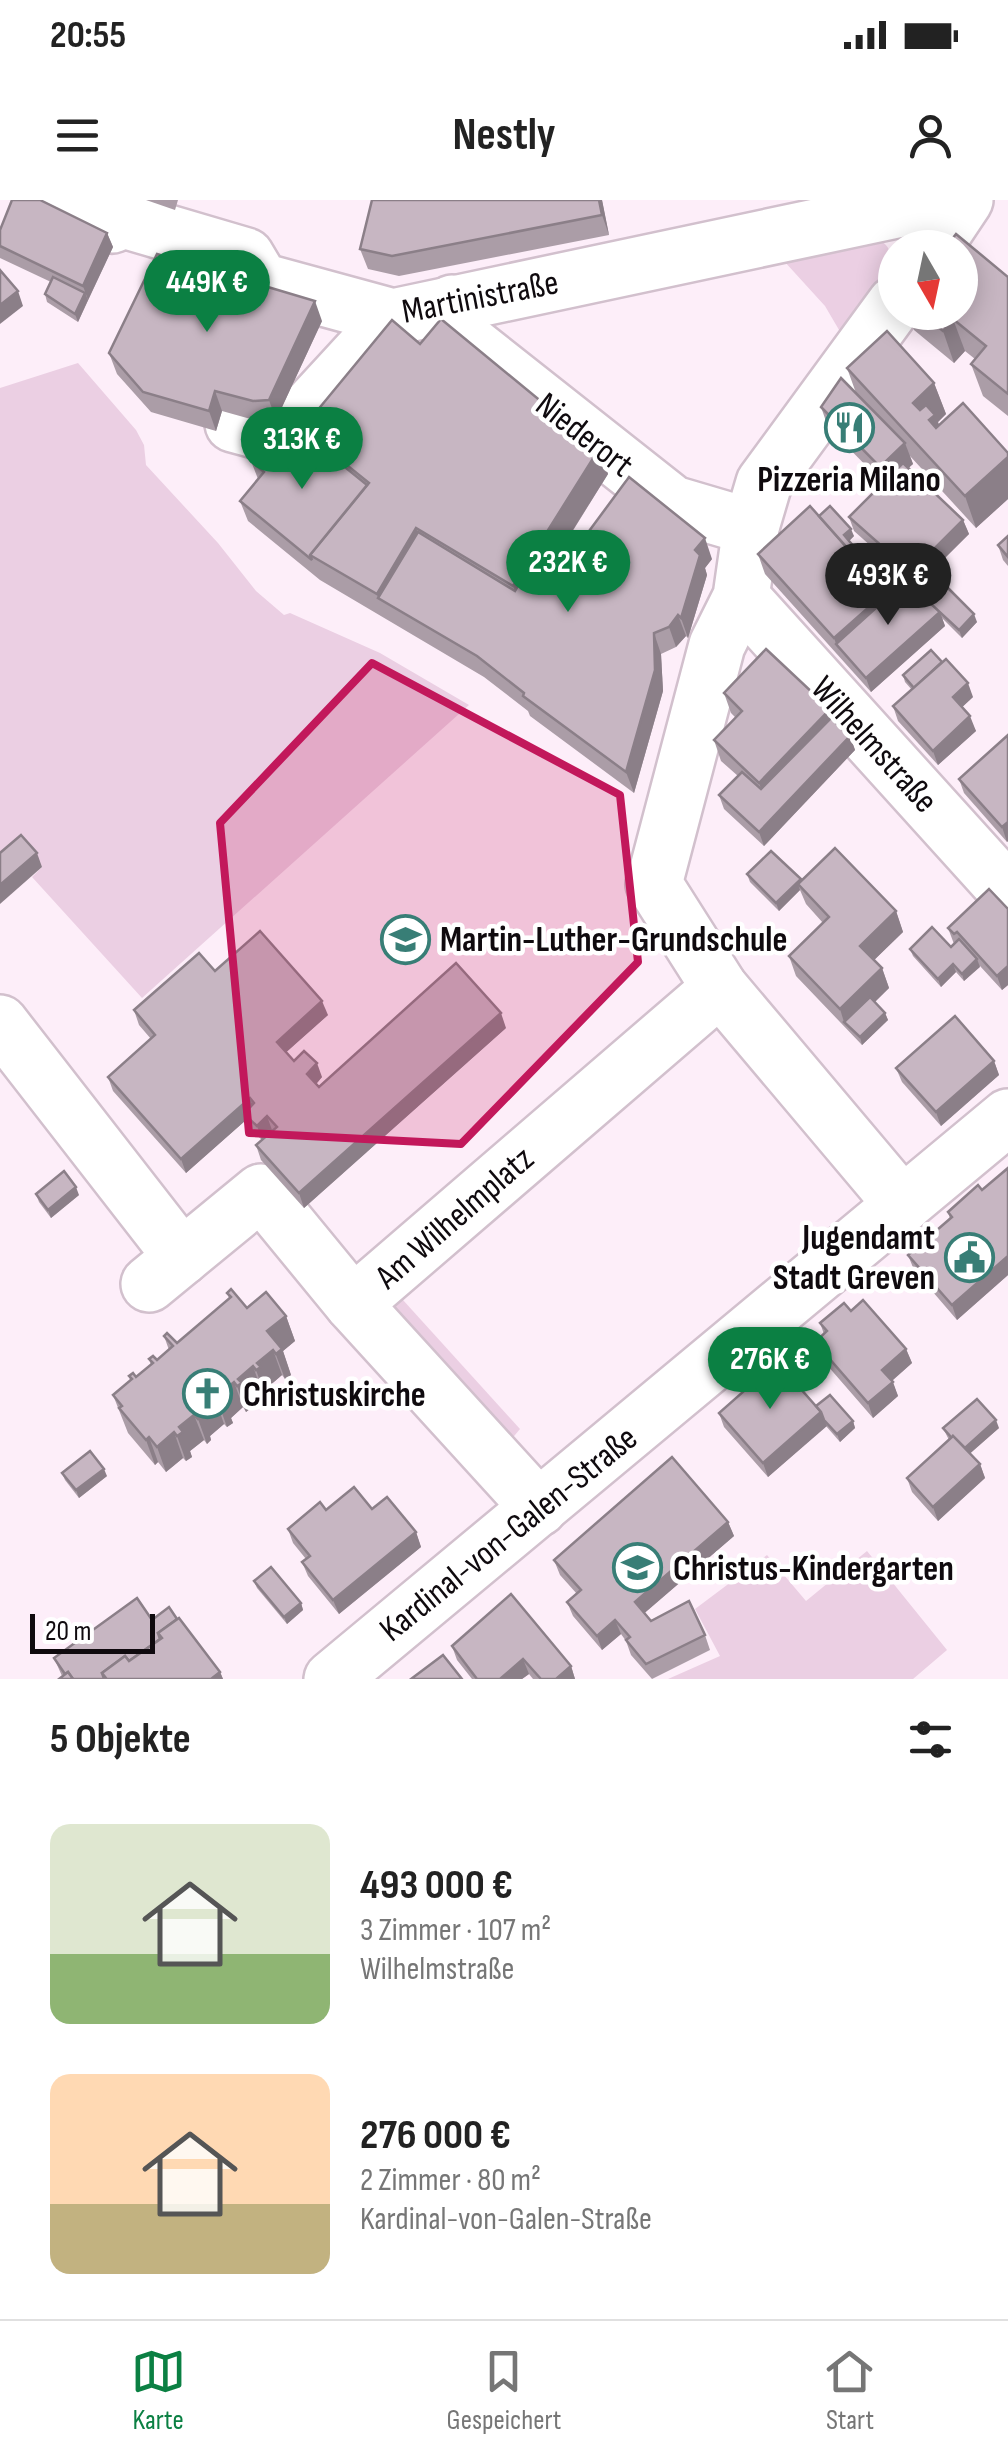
<!DOCTYPE html>
<html lang="de">
<head>
<meta charset="utf-8">
<style>
  body { margin:0; font-family:"Sofia Sans Condensed",sans-serif; background:#f2f2f2; color:#222; height:100vh; display:flex; flex-direction:column; font-size:38px; white-space:nowrap }
  * { box-sizing:border-box; margin:0 }
  p { font-size:32px; color:#767676 }
  .icon { flex:none; width:55px; height:55px; fill:none; stroke:currentColor; stroke-width:2; stroke-linecap:round; stroke-linejoin:round }
  .map { position:relative; height:1479px; overflow:hidden }
  .drawer { display:flex; flex-direction:column; background:#fff; flex:1 }
  .drawer>* { flex:none }
  .needle { width:65px; rotate:171deg }
  .tools { position:absolute; left:878px; top:30px; display:grid; gap:20px }
  .tools a { display:grid; place-items:center; width:100px; height:100px; border-radius:50%; background:#fff; box-shadow:0 5px 25px #0003; font-size:50px }
  .scale { position:absolute; left:30px; bottom:25px; width:125px; box-sizing:border-box; padding-left:10px; border:5px solid #0f0a0e; border-top:0; font-size:28px; line-height:35px; white-space:nowrap; color:#0f0a0e; -webkit-text-stroke:8px #fff; paint-order:stroke }
  .price { position:absolute; translate:-50% -85px; padding:0 22px; border-radius:35px; background:#0b8043; color:#fff; font-size:32px; line-height:65px; filter:drop-shadow(0 2px 5px #0008) }
  .price::after { content:''; position:absolute; left:50%; top:60px; width:30px; height:22px; margin-left:-15px; background:inherit; clip-path:polygon(0 0,100% 0,50% 100%) }
  .price.selected { background:#222; color:#fff }
  ul { padding:0; list-style:none }
  li { display:flex; align-items:center; gap:30px; height:250px; padding:0 50px }
  li span { display:grid; place-items:center; flex:none; width:280px; height:200px; border-radius:20px; color:#555 }
  li>.icon { margin-inline-start:auto }
  span .icon { width:120px; height:120px; fill:#fffc; stroke-width:1 }
  li b { font-size:42px }
  h2 { display:flex; justify-content:space-between; align-items:center; height:120px; padding:0 50px; font-size:42px }
  .status { display:flex; justify-content:space-between; align-items:center; height:70px; padding:0 50px; background:#fff; direction:ltr }
  .status svg { height:28px; fill:currentColor }
  header { display:flex; justify-content:space-between; align-items:center; height:130px; padding:0 50px; background:#fff; font-size:45px; font-weight:700 }
  .dock { display:flex; justify-content:space-around; align-items:center; height:140px; border-top:2px solid #e0e0e0; background:#fff; font-size:28px; color:#767676 }
  .dock a { display:grid; justify-items:center; gap:5px }
  .dock .selected { color:#0b8043 }
  .map>svg:first-child { display:block }
  .green { fill:#ebcfe3 }
  .lines { fill:none; stroke-linecap:round; stroke-linejoin:round }
  .minor-casing { stroke:#d2c0cd; stroke-width:60 }
  .minor { stroke:#fff; stroke-width:55 }
  .wall { fill:#ab9da7 }
  .shaded-wall { fill:#8b7f88 }
  .building { fill:#c7b6c2; stroke:#8b7f88; stroke-width:2.5 }
  .marked { fill:#c2185b; fill-opacity:0.2; stroke:#c2185b; stroke-width:8; stroke-linejoin:round }
  .labels { text-anchor:middle; stroke-width:9; stroke-linejoin:round; paint-order:stroke }
  .street-label { font-size:35px; fill:#0f0a0e; stroke:#fff }
  .poi-label { font-size:35px; font-weight:bold; fill:#0f0a0e; stroke:#fff; text-anchor:start }
</style>
</head>
<body>
<div class="status"><b>20:55</b><svg viewBox="0 0 49 12"><path d="M0 12V9h3v3zM5 12V6h3v6zM10 12V3h3v9zM15 12V0h3v12zM26 1h20v11H26zM47 4h2v5h-2z"/></svg></div>
<header><svg class="icon" aria-label="menu" viewBox="0 0 24 24"><path d="M4 6h16M4 12h16M4 18h16"/></svg>Nestly<svg class="icon" aria-label="person" viewBox="0 0 24 24"><circle cx="12" cy="8" r="4"/><path d="M4 21q1-7 8-7t8 7"/></svg></header>
<div class="map">
<svg width="1008" height="1479" viewBox="0 0 1008 1479">
  <rect width="100%" height="100%" fill="#fdeef9"/>
  <g class="green">
    <path d="M874,39C887,42 889,48 893,60L850,133L842,135L825,106L784,61Z"/>
    <polygon points="78,163 136,230 144,245 146,265 218,343 256,391 284,415 290,413 380,453 469,505 142,798 32,677 42,667 0,672 0,188"/>
    <polygon points="393,1089 520,1229 499,1254 389,1133"/>
    <polygon points="867,1351 947,1450 913,1479 668,1479 720,1456 695,1409 767,1355 806,1401"/>
  </g>
  <g class="lines">
    <defs>
      <g id="minor">
        <polyline points="62,0 112,25 124,20 246,56 261,81 393,117 910,7 920,0"/>
        <polyline points="933,48 965,0"/>
        <polyline points="452,103 459,135 673,304 751,327"/>
        <polyline points="895,104 764,283 751,327 741,397 717,445 654,684 720,788 903,1005"/>
        <polyline points="233,224 270,234 289,230 393,117"/>
        <polyline points="741,397 1008,692"/>
        <polyline points="0,823 182,1057"/>
        <polyline points="149,1084 261,992 353,1104 539,1308"/>
        <polyline points="353,1104 720,788"/>
        <polyline points="332,1479 1008,917"/>
      </g>
    </defs>
    <use href="#minor" class="minor-casing"/>
    <use href="#minor" class="minor"/>
  </g>
  <g class="wall">
    <polygon points="146,0 178,0 175,10"/>
    <polygon points="372,0 602,0 609,35 399,76 368,69 360,49"/>
    <polygon points="0,30 107,33 113,47 78,122 47,102 45,94 51,82 0,58"/>
    <polygon points="1008,77 1008,216 983,196 971,164 975,159 965,151 954,163 914,130 908,112 960,112"/>
    <polygon points="322,121 276,220 261,222 222,211 216,231 151,212 117,174 109,153"/>
    <polygon points="420,144 599,249 608,274 556,358 564,365 712,359 705,368 707,375 688,438 686,436 676,447 661,454 663,491 634,593 530,516 528,511 484,477 320,380 248,321 240,301 258,279 251,261 275,258 303,233 302,229"/>
    <polygon points="847,168 934,183 946,214 938,222 939,225 1008,253 1008,299 976,328 910,256 913,264 908,268 963,320 969,334 916,386 932,403 977,422 962,438 942,418 945,426 871,492 765,374 758,354 819,316 854,336 849,341 858,356 856,358 888,397 908,379 854,331 849,317 883,283 828,227 821,207 856,193"/>
    <polygon points="1008,336 1008,366 1003,360 998,345"/>
    <polygon points="903,475 973,497 962,507 976,531 938,565 898,521 893,506 912,490 905,482"/>
    <polygon points="724,493 834,521 850,536 855,550 764,646 724,609 719,595 738,576 721,561 714,540 736,518 731,513"/>
    <polygon points="1008,535 1008,641 1007,642 964,593 959,579"/>
    <polygon points="747,674 801,679 801,681 896,711 903,732 874,760 882,768 889,788 875,802 885,813 888,820 862,845 796,776 789,756 823,723 806,704 800,690 779,711 750,682"/>
    <polygon points="1008,709 1008,785 1002,790 980,766 964,781 956,772 941,787 913,756 910,749 951,747 954,744 948,728"/>
    <polygon points="215,771 328,815 286,852 294,861 322,877 316,884 319,887 506,828 304,1008 261,960 256,945 273,931 272,930 262,940 249,928 246,920 186,973 113,891 108,877 151,839 139,825 134,810"/>
    <polygon points="994,861 999,875 941,926 902,882 896,868"/>
    <polygon points="1008,968 1008,1075 957,1120 914,1070 908,1055 950,1019 948,1012 982,990"/>
    <polygon points="36,994 79,995 51,1018 39,1002"/>
    <polygon points="227,1093 247,1108 286,1116 295,1141 283,1151 291,1175 285,1179 282,1175 268,1187 270,1192 265,1195 262,1192 249,1203 251,1208 246,1212 243,1207 231,1218 233,1223 227,1227 224,1224 210,1236 211,1240 207,1244 204,1240 190,1251 192,1257 186,1261 183,1258 166,1272 158,1262 155,1265 128,1233 113,1195 130,1180 129,1176 136,1177 151,1165 149,1159 157,1160 169,1150 164,1136 177,1143 229,1098"/>
    <polygon points="851,1111 906,1149 912,1163 892,1181 898,1196 873,1218 820,1157 815,1142 824,1134 820,1123"/>
    <polygon points="816,1206 853,1221 855,1228 840,1242 826,1226 768,1277 724,1227 719,1213"/>
    <polygon points="943,1228 999,1228 970,1253 980,1264 985,1278 938,1321 912,1292 907,1278 949,1240"/>
    <polygon points="62,1273 107,1276 79,1298 65,1280"/>
    <polygon points="372,1309 416,1332 421,1347 339,1414 308,1376 302,1362 306,1359 293,1343 288,1329 326,1310"/>
    <polygon points="728,1322 734,1336 644,1413 651,1421 705,1435 710,1450 652,1479 631,1455 626,1441 621,1434 602,1450 573,1416 567,1402 577,1394 560,1375 554,1360"/>
    <polygon points="254,1381 301,1403 303,1410 287,1424 257,1388"/>
    <polygon points="152,1420 220,1472 223,1479 59,1479 62,1476 54,1458"/>
    <polygon points="452,1446 571,1466 575,1479 533,1479 529,1474 522,1479 472,1479 457,1460"/>
  </g>
  <g class="shaded-wall">
    <polygon points="599,0 602,0 609,35 602,15"/>
    <polygon points="107,33 113,47 88,100 83,86"/>
    <polygon points="18,91 23,106 0,124 0,105"/>
    <polygon points="85,93 88,100 78,122 75,114"/>
    <polygon points="315,101 322,121 276,220 269,200"/>
    <polygon points="953,119 965,151 954,163 943,131"/>
    <polygon points="934,183 946,214 938,222 946,246 913,203"/>
    <polygon points="215,191 222,211 216,231 209,211"/>
    <polygon points="905,243 913,264 887,287 880,267"/>
    <polygon points="599,249 608,274 522,411 513,386"/>
    <polygon points="1008,257 1008,299 976,328 965,296"/>
    <polygon points="963,320 969,334 916,387 911,372"/>
    <polygon points="416,328 425,353 378,398 377,394"/>
    <polygon points="851,329 854,336 847,343 844,335"/>
    <polygon points="705,338 712,359 705,368 707,375 688,438 681,418 695,350"/>
    <polygon points="886,392 893,412 836,444 841,458 834,438"/>
    <polygon points="940,412 945,426 871,492 866,478"/>
    <polygon points="974,414 977,422 962,438 959,430"/>
    <polygon points="678,415 686,436 676,447 669,427"/>
    <polygon points="654,433 661,454 663,491 634,593 626,572"/>
    <polygon points="968,483 973,497 958,511 953,497"/>
    <polygon points="830,509 838,530 766,603 759,583"/>
    <polygon points="970,516 976,531 938,565 933,551"/>
    <polygon points="850,536 855,550 764,646 759,632"/>
    <polygon points="1008,622 1008,641 1007,642 1002,627"/>
    <polygon points="37,653 42,667 0,704 0,685"/>
    <polygon points="801,679 803,687 798,684 800,690 779,711 776,703"/>
    <polygon points="896,711 903,732 868,766 860,746"/>
    <polygon points="977,759 980,767 964,781 962,774"/>
    <polygon points="953,764 956,772 941,787 938,779"/>
    <polygon points="1008,766 1008,785 1002,790 997,776"/>
    <polygon points="882,768 889,788 849,827 844,822 840,809"/>
    <polygon points="322,801 328,815 282,856 277,842"/>
    <polygon points="501,813 506,828 304,1008 299,993"/>
    <polygon points="885,813 888,820 862,845 860,837"/>
    <polygon points="994,861 999,875 941,926 936,912"/>
    <polygon points="317,863 322,877 312,889 307,874"/>
    <polygon points="250,898 255,912 244,914 246,920 186,973 181,959"/>
    <polygon points="267,916 272,930 262,940 257,926"/>
    <polygon points="76,987 79,995 51,1018 48,1010"/>
    <polygon points="1008,1056 1008,1075 957,1120 952,1105"/>
    <polygon points="286,1116 295,1141 283,1151 291,1175 285,1179 267,1131"/>
    <polygon points="906,1149 912,1163 887,1185 882,1170"/>
    <polygon points="273,1150 282,1175 268,1187 270,1192 265,1195 256,1170 257,1163"/>
    <polygon points="253,1166 262,1192 249,1203 251,1208 246,1212 237,1186 238,1179"/>
    <polygon points="234,1182 243,1207 231,1218 233,1223 227,1227 218,1202 220,1194"/>
    <polygon points="893,1182 898,1196 873,1218 868,1203"/>
    <polygon points="215,1198 224,1224 210,1236 211,1240 207,1244 198,1219 199,1212"/>
    <polygon points="821,1212 827,1226 768,1277 763,1263"/>
    <polygon points="194,1215 204,1240 190,1251 192,1257 186,1261 177,1236 179,1227"/>
    <polygon points="996,1220 999,1228 965,1258 962,1250"/>
    <polygon points="853,1221 855,1228 840,1242 837,1234"/>
    <polygon points="174,1232 183,1258 166,1272 157,1247"/>
    <polygon points="149,1237 158,1262 155,1265 146,1240"/>
    <polygon points="980,1264 985,1278 938,1321 933,1307"/>
    <polygon points="104,1269 107,1276 79,1298 76,1290"/>
    <polygon points="728,1322 734,1336 640,1417 635,1402"/>
    <polygon points="416,1332 421,1347 339,1414 333,1400"/>
    <polygon points="301,1403 303,1410 287,1424 284,1417"/>
    <polygon points="615,1420 621,1434 602,1450 597,1436"/>
    <polygon points="523,1459 529,1474 522,1479 500,1479"/>
    <polygon points="571,1466 575,1479 556,1479"/>
    <polygon points="220,1472 223,1479 211,1479"/>
  </g>
  <g class="building">
    <polygon points="12,0 40,0 107,33 83,86 0,46 0,30"/>
    <polygon points="372,0 599,0 602,15 392,56 360,49"/>
    <polygon points="956,34 1008,77 1008,194 971,164 986,146 953,119 943,131 920,112 960,112 960,48 945,48"/>
    <polygon points="157,54 315,101 269,200 253,201 215,191 209,211 143,192 109,153"/>
    <polygon points="0,70 18,91 0,105"/>
    <polygon points="53,77 85,93 75,114 45,94"/>
    <polygon points="441,119 599,249 513,386 416,328 377,394 310,355 369,283 302,229 392,120 420,144"/>
    <polygon points="887,131 934,183 913,203 920,210 926,205 935,215 929,220 936,228 963,203 1008,253 1008,257 965,296 847,168"/>
    <polygon points="841,178 905,243 880,267 821,207"/>
    <polygon points="298,229 367,285 310,355 312,360 240,301 264,272 251,261 262,248 275,258"/>
    <polygon points="903,263 963,320 911,372 849,317"/>
    <polygon points="629,277 705,338 695,350 700,355 681,418 678,415 669,427 654,433 655,470 626,572 523,496 524,493 477,456 378,398 418,332 515,391 541,346 564,365"/>
    <polygon points="810,306 886,392 834,438 758,354"/>
    <polygon points="830,306 851,329 844,335 855,348 851,352 819,316"/>
    <polygon points="1008,336 1008,357 998,345"/>
    <polygon points="909,378 940,412 866,478 836,444"/>
    <polygon points="947,387 974,414 959,430 931,404"/>
    <polygon points="766,449 830,509 759,583 714,540 742,511 724,493"/>
    <polygon points="931,450 942,462 914,488 903,475"/>
    <polygon points="946,459 968,483 953,497 970,516 933,551 893,506"/>
    <polygon points="831,518 850,536 759,632 719,595 742,572 761,589"/>
    <polygon points="1008,535 1008,622 1002,627 959,579"/>
    <polygon points="21,635 37,653 0,685 0,653"/>
    <polygon points="835,648 896,711 860,746 882,768 840,809 789,756 829,717 798,684"/>
    <polygon points="771,651 801,679 776,703 747,674"/>
    <polygon points="989,689 1008,709 1008,766 997,776 957,732 954,734 948,728"/>
    <polygon points="932,727 951,747 959,739 977,759 962,774 953,764 938,779 910,749"/>
    <polygon points="260,731 322,801 277,842 294,861 304,851 317,863 307,874 319,887 456,763 501,813 299,993 256,945 277,927 267,916 257,926 244,914 254,903 250,898 181,959 108,877 155,835 134,810 199,753 215,771"/>
    <polygon points="870,797 885,813 860,837 844,822"/>
    <polygon points="955,816 994,861 936,912 896,868"/>
    <polygon points="1008,968 1008,1056 952,1105 908,1055 952,1017 948,1012 978,985 982,990"/>
    <polygon points="64,971 76,987 48,1010 36,994"/>
    <polygon points="231,1089 247,1108 266,1092 286,1116 267,1131 282,1149 276,1154 273,1150 257,1163 261,1167 256,1170 253,1166 238,1179 242,1183 237,1186 234,1182 220,1194 224,1198 218,1202 215,1198 199,1212 202,1215 198,1219 194,1215 179,1227 183,1232 177,1236 174,1232 157,1247 149,1237 146,1240 119,1208 122,1206 113,1195 132,1179 129,1176 133,1173 136,1177 153,1163 149,1159 153,1156 157,1160 173,1146 164,1136 167,1133 177,1143 231,1097 227,1093"/>
    <polygon points="863,1100 906,1149 882,1170 893,1182 868,1203 815,1142 827,1131 820,1123 844,1103 851,1111"/>
    <polygon points="777,1162 821,1212 763,1263 719,1213"/>
    <polygon points="830,1195 853,1221 837,1234 824,1220 821,1212 816,1206"/>
    <polygon points="977,1199 996,1220 965,1248 953,1236 952,1238 943,1228"/>
    <polygon points="953,1236 980,1264 933,1307 907,1278"/>
    <polygon points="90,1251 104,1269 76,1290 62,1273"/>
    <polygon points="672,1257 728,1322 635,1402 651,1421 689,1401 705,1435 646,1464 626,1440 630,1437 615,1420 597,1436 567,1402 581,1390 554,1360"/>
    <polygon points="354,1287 372,1309 387,1297 416,1332 333,1400 302,1362 310,1356 288,1329 320,1302 326,1310"/>
    <polygon points="271,1367 301,1403 284,1417 254,1381"/>
    <polygon points="511,1394 571,1466 556,1479 541,1479 523,1459 500,1479 477,1479 452,1446"/>
    <polygon points="137,1398 152,1420 169,1407 177,1419 158,1433 160,1439 129,1461 125,1456 102,1473 104,1479 73,1479 68,1472 65,1474 54,1458"/>
    <polygon points="179,1418 220,1472 211,1479 104,1479 106,1478 102,1473 125,1456 129,1461 162,1438 158,1433"/>
    <polygon points="443,1455 462,1479 411,1479"/>
    <polygon points="68,1472 73,1479 59,1479"/>
  </g>
  <path class="marked" d="M372,463L620,595L638,762L461,944L249,933L220,623Z"/>
  <defs>
    <symbol id="restaurant-ring" viewBox="-11 -11 22 22"><circle r="9.5" fill="#fff" stroke="#387e76" stroke-width="1.5"/><path d="M-5-6h1v4h1v-4h1v4h1v-4h1v5L-1.5 .5V6h-2V.5L-5-1ZM5-6V6H3V1.5H1.5Q1.5-4 5-6Z" fill="#387e76"/></symbol>
    <symbol id="school-ring" viewBox="-11 -11 22 22"><circle r="9.5" fill="#fff" stroke="#387e76" stroke-width="1.5"/><path d="M0-5L7-2L0 1L-7-2ZM-4 1L0 2.5L4 1V4Q0 6-4 4Z" fill="#387e76"/></symbol>
    <symbol id="civic-ring" viewBox="-11 -11 22 22"><circle r="9.5" fill="#fff" stroke="#387e76" stroke-width="1.5"/><path d="M-.6-6.5H3V-4.5H.6V-3L4-1V1h2V6H-6V1h2V-1L-.6-3ZM-1.2 2.5V6h2.4V2.5Z" fill="#387e76"/></symbol>
    <symbol id="church-ring" viewBox="-11 -11 22 22"><circle r="9.5" fill="#fff" stroke="#387e76" stroke-width="1.5"/><path d="M-1.2-6h2.4v3.5h3.3v2.4h-3.3V6h-2.4V-.1h-3.3v-2.4h3.3Z" fill="#387e76"/></symbol>
  </defs>
  <g fill-rule="evenodd">
    <use href="#restaurant-ring" x="822" y="200" width="55" height="55"/>
    <use href="#school-ring" x="378" y="712" width="55" height="55"/>
    <use href="#civic-ring" x="942" y="1030" width="55" height="55"/>
    <use href="#church-ring" x="180" y="1166" width="55" height="55"/>
    <use href="#school-ring" x="610" y="1340" width="55" height="55"/>
  </g>
  <g class="labels">
    <g class="street-label">
      <text transform="translate(480 96) rotate(-11)" y="12">Martinistraße</text>
      <text transform="translate(585 234) rotate(38)" y="12">Niederort</text>
      <text transform="translate(875 544) rotate(48)" y="12">Wilhelmstraße</text>
      <text transform="translate(454 1017) rotate(-41)" y="12">Am Wilhelmplatz</text>
      <text transform="translate(508 1333) rotate(-39)" y="12">Kardinal-von-Galen-Straße</text>
    </g>
    <g class="poi-label">
      <text x="849" y="291" text-anchor="middle">Pizzeria Milano</text>
      <text x="440" y="751">Martin-Luther-Grundschule</text>
      <text x="935" y="1049" text-anchor="end">Jugendamt<tspan x="935" dy="40">Stadt Greven</tspan></text>
      <text x="243" y="1206">Christuskirche</text>
      <text x="673" y="1380">Christus-Kindergarten</text>
    </g>
  </g>
</svg>
<div class="tools">
<a><svg class="needle" viewBox="-14 -14 28 28"><path d="M0-13l5 13h-10z" fill="#e53935"/><path d="M0 13l5-13h-10z" fill="#767676"/></svg></a>
</div>
<div class="scale">20 m</div>
<b class="price" style="left:207px;top:135px">449K €</b>
<b class="price" style="left:302px;top:292px">313K €</b>
<b class="price" style="left:568px;top:415px">232K €</b>
<b class="price selected" style="left:888px;top:428px">493K €</b>
<b class="price" style="left:770px;top:1212px">276K €</b>
</div>
<section class="drawer">
<h2>5 Objekte<svg class="icon" aria-label="filters" viewBox="0 0 24 24"><path d="M4 7h16M4 17h16"/><circle cx="9" cy="7" r="2"/><circle cx="15" cy="17" r="2"/></svg></h2>
<ul>
<li><span style="background:linear-gradient(#dfe7d0 65%,#8fb573 0)"><svg class="icon" aria-label="home" viewBox="0 0 24 24"><path d="M3 11l9-7 9 7M6 9v11h12V9"/></svg></span><div><b>493 000 €</b><p>3 Zimmer · 107 m²</p><p>Wilhelmstraße</p></div></li>
<li><span style="background:linear-gradient(#ffd9b3 65%,#c2b280 0)"><svg class="icon" aria-label="home" viewBox="0 0 24 24"><path d="M3 11l9-7 9 7M6 9v11h12V9"/></svg></span><div><b>276 000 €</b><p>2 Zimmer · 80 m²</p><p>Kardinal-von-Galen-Straße</p></div></li>
</ul>
</section>
<nav class="dock">
<a class="selected"><svg class="icon" aria-label="map" viewBox="0 0 24 24"><path d="M3 6l6-2 6 2 6-2v14l-6 2-6-2-6 2zM9 4v14M15 6v14"/></svg>Karte</a>
<a><svg class="icon" aria-label="saved" viewBox="0 0 24 24"><path d="M7 4h10v16l-5-4-5 4z"/></svg>Gespeichert</a>
<a><svg class="icon" aria-label="home" viewBox="0 0 24 24"><path d="M3 11l9-7 9 7M6 9v11h12V9"/></svg>Start</a>
</nav>
</body>
</html>
